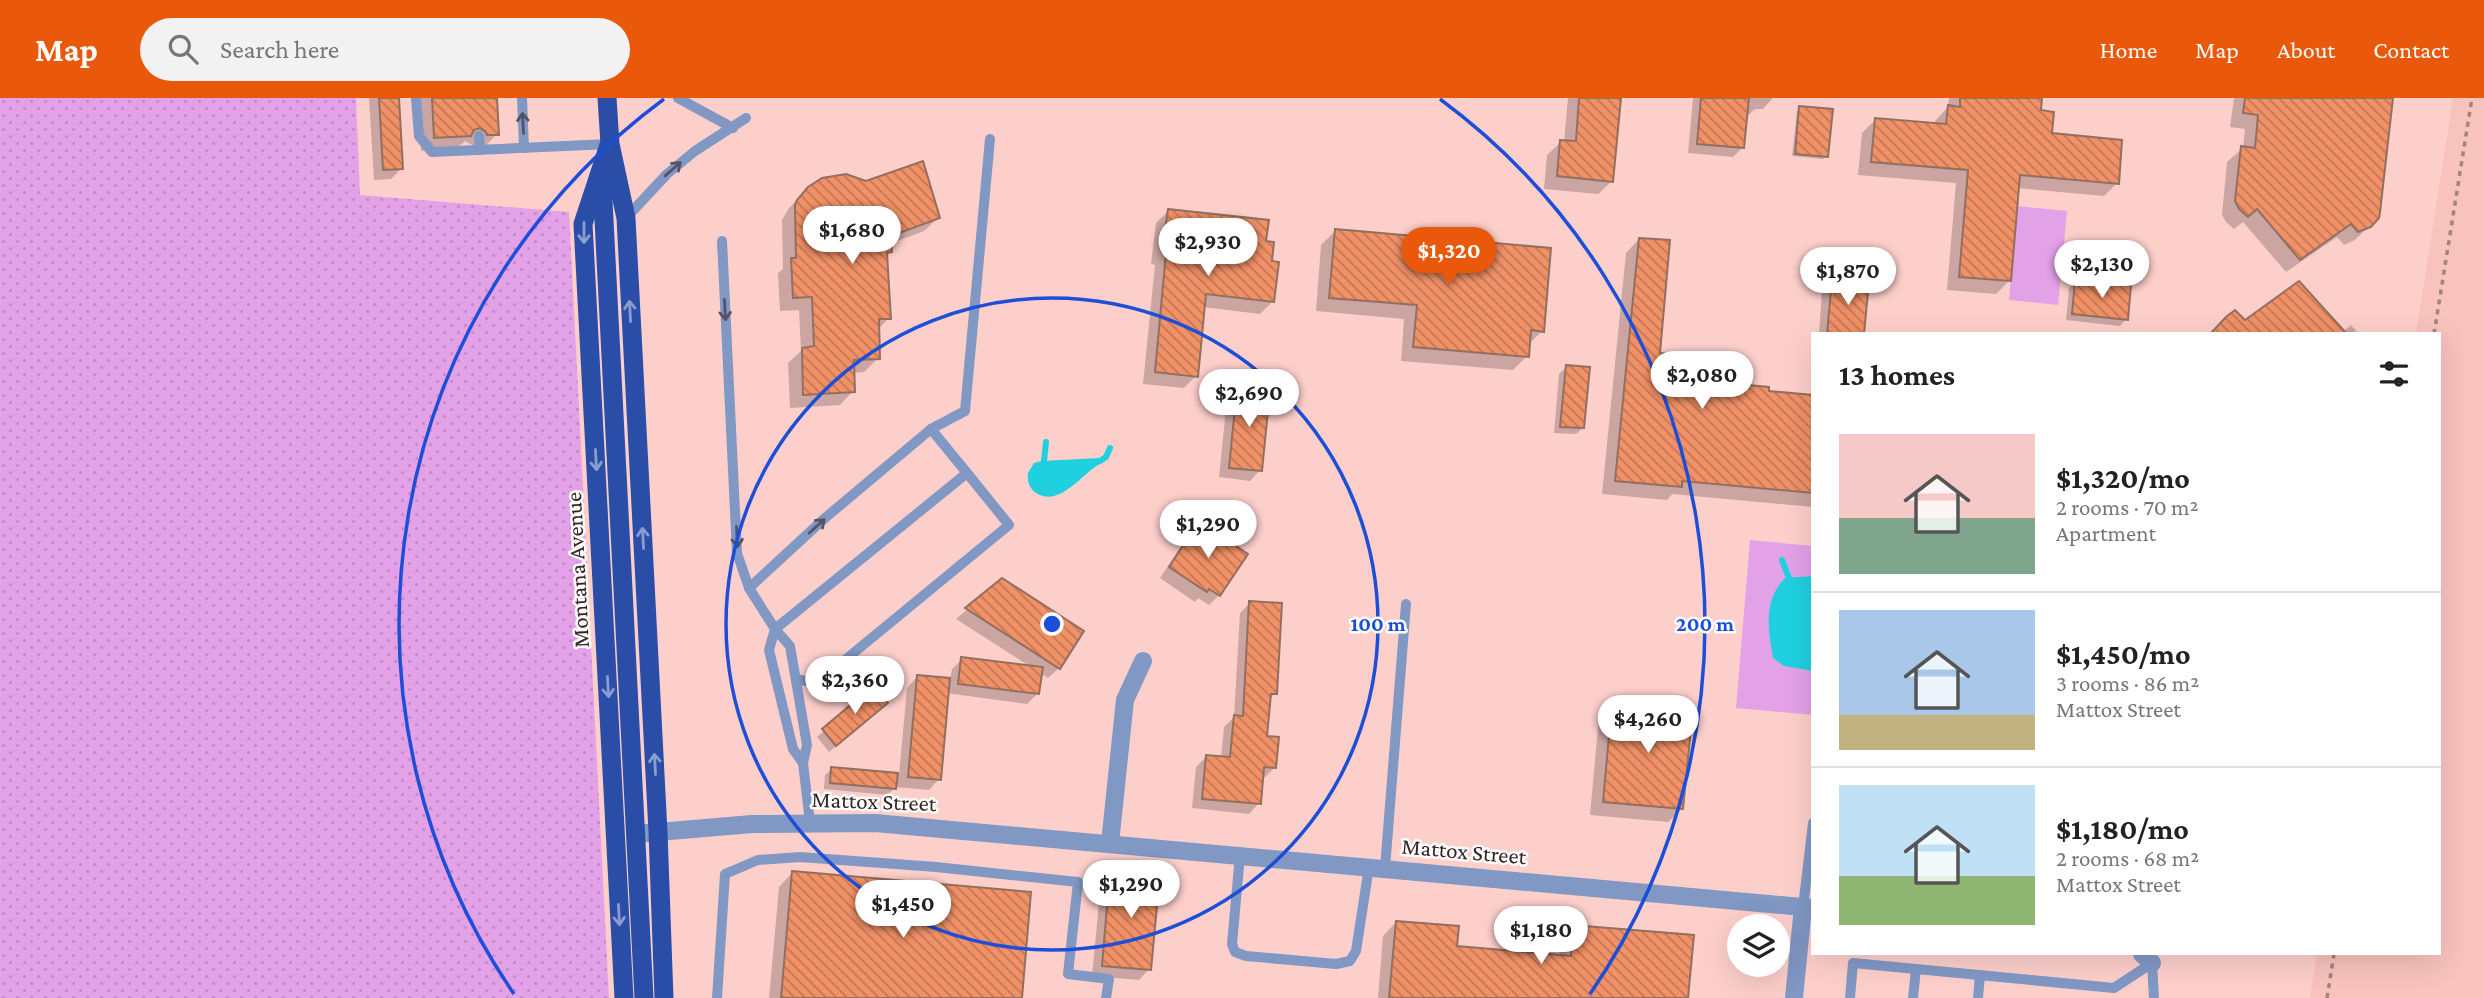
<!DOCTYPE html>
<html lang="en">
<head>
<meta charset="utf-8">
<style>
  body { margin:0; font-family:"Crimson Pro",serif; background:#f2f2f2; color:#222; height:100vh; display:flex; flex-direction:column; font-size:26px; white-space:nowrap }
  * { box-sizing:border-box; margin:0 }
  p { font-size:23px; color:#767676 }
  .icon { flex:none; width:38px; height:38px; fill:none; stroke:currentColor; stroke-width:2; stroke-linecap:round; stroke-linejoin:round }
  .map { position:relative; flex:1; overflow:hidden }
  .side { position:absolute; left:1811px; top:234px; width:630px; height:623px; display:flex; flex-direction:column; background:#fff; border-radius:0px; box-shadow:0 7px 28px #0002 }
  .side>* { flex:none }
  .fabs { position:absolute; left:1727px; top:816px; display:grid; gap:14px }
  .fabs a { display:grid; place-items:center; width:63px; height:63px; border-radius:50%; background:#fff; box-shadow:0 7px 28px #0002; font-size:35px }
  .price { position:absolute; translate:-50% -60px; padding:0 16px; border-radius:24px; background:#fff; color:#222; font-size:23px; line-height:46px; filter:drop-shadow(0 2px 4px #0008) }
  .price::after { content:''; position:absolute; left:50%; top:42px; width:21px; height:16px; margin-left:-10px; background:inherit; clip-path:polygon(0 0,100% 0,50% 100%) }
  .price.selected { background:#ea580c; color:#fff }
  ul { padding:0; list-style:none }
  li { display:flex; align-items:center; gap:21px; height:175px; padding:0 28px }
  li+li { border-top:2px solid #e0e0e0 }
  li span { display:grid; place-items:center; flex:none; width:196px; height:140px; border-radius:0px; color:#555 }
  li>.icon { margin-inline-start:auto }
  span .icon { width:84px; height:84px; fill:#fffc; stroke-width:1 }
  li b { font-size:30px }
  h2 { display:flex; justify-content:space-between; align-items:center; height:84px; padding:0 28px; font-size:30px }
  header { display:flex; align-items:center; gap:42px; box-sizing:border-box; height:98px; padding:0 35px; background:#ea580c; color:#fff }
  header strong { font-size:33px }
  nav { display:flex; gap:38px; margin-inline-start:auto; font-size:24px }
  .search { width:490px; height:63px; background:#f2f2f2; display:flex; align-items:center; gap:18px; box-sizing:border-box; padding:0 24px; border-radius:38px; color:#767676; font-size:26px }
  .map>svg:first-child { display:block }
  .built { fill:#f8c2bd }
  .grass { fill:url(#grass-dots) }
  .park { fill:#e3a1e8 }
  .water { fill:#1fd0de }
  .shadow { fill:#0003 }
  .lines { fill:none; stroke-linecap:round; stroke-linejoin:round }
  .stream { stroke:#1fd0de; stroke-width:6 }
  .building { fill:url(#building-back-hatch); stroke:#936f5f; stroke-width:2 }
  .path { stroke:#a48280; stroke-width:3.5; stroke-dasharray:5 5; stroke-linecap:butt }
  .service { stroke:#8198c5; stroke-width:10 }
  .minor { stroke:#8198c5; stroke-width:18 }
  .trunk { stroke:#2a4ea7; stroke-width:19 }
  .oneway { stroke:#545264 }
  .oneway2 { stroke:#899dce }
  .ring { fill:none; stroke:#1d4ed8; stroke-width:3.5 }
  .labels { text-anchor:middle; stroke-width:5; stroke-linejoin:round; paint-order:stroke }
  .street-label { font-size:23px; fill:#362423; stroke:#fdfdfd }
  .centre { fill:#1d4ed8; stroke:#fdfdfd; stroke-width:3.5 }
  .ring-label { font-size:21px; text-anchor:middle; font-weight:bold; fill:#1d4ed8; stroke:#fdfdfd; stroke-width:5; stroke-linejoin:round; paint-order:stroke }
</style>
</head>
<body>
<header>
<strong>Map</strong>
<div class="search"><svg class="icon" aria-label="search" viewBox="0 0 24 24"><circle cx="10" cy="10" r="6"/><path d="M15 15l6 6"/></svg>Search here</div>
<nav><a>Home</a><a>Map</a><a>About</a><a>Contact</a></nav>
</header>
<div class="map">
<svg width="2484" height="900" viewBox="0 0 2484 900">
  <defs>
    <pattern id="grass-dots" width="8" height="8" patternUnits="userSpaceOnUse" patternTransform="scale(1.75)"><rect width="8" height="8" fill="#e3a1e8"/><path d="M2 2h.1M6 6h.1" fill="none" stroke="#c38ac7" stroke-width="1.8" stroke-linecap="round"/></pattern>
    <pattern id="building-back-hatch" width="6" height="6" patternUnits="userSpaceOnUse" patternTransform="scale(1.75)"><rect width="6" height="6" fill="#f19167"/><path d="M-1 5l2 2M0 0l6 6M5-1l2 2" fill="none" stroke="#c47654"/></pattern>
  </defs>
  <rect width="100%" height="100%" fill="#fdcfcb"/>
  <polygon class="built" points="2453,0 2484,0 2484,900 2310,900 2317,856 2440,856 2440,236 2416,236"/>
  <polygon class="grass" points="0,0 356,0 360,97 569,114 609,900 0,900"/>
  <g class="park">
    <polygon points="2017,108 2067,113 2058,207 2009,202"/>
    <polygon points="1750,442 1813,448 1813,617 1736,610"/>
  </g>
  <g class="water">
    <path d="M1100,360V366C1082,375 1060,410 1036,395C1029,390 1027,383 1028,375L1034,365L1041,363Z"/>
    <path d="M1813,478V573L1784,568L1773,560C1768,531 1763,502 1785,480Z"/>
  </g>
  <g class="shadow">
    <polygon points="369,0 397,0 401,71 391,81 374,82"/>
    <polygon points="419,0 496,0 497,36 483,50 473,50 472,47 465,43 456,51 421,53"/>
    <polygon points="1568,0 1619,0 1612,83 1598,96 1544,91 1547,57 1561,44 1564,44"/>
    <polygon points="1693,0 1773,0 1763,11 1755,11 1745,20 1743,49 1733,59 1688,55"/>
    <polygon points="1949,0 2040,0 2039,14 2050,37 2117,85 2104,98 2017,90 2009,183 1996,196 1947,192 1956,85 1858,77 1862,35 1875,22 1935,27 1935,23 1948,9"/>
    <polygon points="2234,0 2391,0 2377,120 2355,142 2344,147 2337,139 2286,174 2243,124 2234,131 2226,124 2222,117 2227,64 2243,50 2245,31 2230,29"/>
    <polygon points="1799,10 1826,58 1823,61 1792,58 1797,13"/>
    <polygon points="804,95 938,120 924,133 889,146 890,154 885,158 889,220 877,232 878,260 864,274 853,275 853,293 840,307 790,310 788,265 801,253 799,212 780,213 778,175 783,171 782,122 789,110"/>
    <polygon points="1168,113 1264,144 1273,203 1260,216 1203,209 1196,278 1184,290 1143,286 1155,167 1151,166 1156,125"/>
    <polygon points="1335,133 1542,233 1528,247 1527,258 1513,272 1401,263 1404,221 1316,213 1321,147"/>
    <polygon points="1639,141 1658,256 1689,283 1813,299 1813,409 1672,396 1667,402 1602,396 1626,155"/>
    <polygon points="1833,183 1867,186 1863,236 1819,236 1822,193"/>
    <polygon points="2076,184 2126,221 2120,228 2066,222 2069,190"/>
    <polygon points="2227,220 2245,225 2343,234 2351,227 2359,236 2211,236"/>
    <polygon points="1566,269 1583,330 1576,336 1554,335 1559,276"/>
    <polygon points="1237,290 1260,372 1250,383 1219,379 1227,301"/>
    <polygon points="1200,426 1219,497 1209,507 1198,500 1195,504 1160,480 1189,436"/>
    <polygon points="1002,482 1082,533 1059,570 1048,580 1040,575 1038,595 1027,606 946,595 939,681 929,692 895,689 888,697 824,691 825,677 832,671 899,677 907,590 917,579 950,582 952,571 962,561 1031,569 956,521"/>
    <polygon points="1250,505 1275,595 1269,602 1265,639 1274,670 1264,680 1261,680 1259,705 1249,716 1192,710 1196,669 1206,659 1221,660 1224,629 1234,619 1240,515"/>
    <polygon points="873,591 879,612 829,654 817,639"/>
    <polygon points="1612,606 1682,711 1668,724 1590,717 1599,619"/>
    <polygon points="1111,774 1149,871 1139,882 1092,878 1101,784"/>
    <polygon points="792,775 1020,900 769,900 779,789"/>
    <polygon points="1396,824 1455,849 1559,859 1561,842 1574,829 1687,900 1378,900 1383,838"/>
  </g>
  <g class="lines">
    <g class="stream">
      <polyline points="1044,363 1046,344"/>
      <polyline points="1100,363 1106,359 1110,350"/>
      <polyline points="1782,462 1789,480"/>
    </g>
  </g>
  <g class="building">
    <polygon points="379,0 399,0 403,71 383,72"/>
    <polygon points="432,0 497,0 499,37 487,37 485,33 479,30 474,32 471,38 434,40"/>
    <polygon points="1579,0 1621,0 1613,84 1557,78 1560,42 1576,43"/>
    <polygon points="1701,0 1749,0 1744,50 1697,46"/>
    <polygon points="1960,0 2042,0 2041,12 2054,14 2052,35 2122,42 2119,86 2020,77 2011,183 1959,179 1968,72 1871,64 1875,20 1946,26 1948,7 1960,9"/>
    <polygon points="2245,0 2393,0 2380,114 2379,120 2371,129 2358,134 2351,126 2300,162 2257,111 2248,119 2239,111 2235,103 2241,48 2255,50 2258,17 2243,15"/>
    <polygon points="1799,8 1833,11 1828,59 1795,56"/>
    <polygon points="923,63 940,120 891,138 892,154 887,155 891,221 879,221 880,261 854,262 855,294 803,297 802,250 814,248 812,199 793,200 791,160 796,160 795,107 797,102 808,89 822,80 846,76 866,83"/>
    <polygon points="1168,111 1269,122 1266,143 1274,144 1272,163 1279,164 1274,204 1206,196 1198,279 1155,274 1166,155 1162,154"/>
    <polygon points="1335,131 1551,150 1544,234 1531,232 1529,259 1413,249 1417,207 1329,200"/>
    <polygon points="1639,140 1670,142 1660,255 1693,258 1691,282 1769,289 1769,293 1813,297 1813,395 1682,383 1682,389 1615,383"/>
    <polygon points="1832,181 1869,184 1864,236 1827,236"/>
    <polygon points="2075,182 2131,187 2128,222 2072,216"/>
    <polygon points="2299,183 2347,236 2210,236 2226,219 2235,212 2245,222"/>
    <polygon points="1566,267 1590,269 1584,330 1560,329"/>
    <polygon points="1237,289 1270,292 1262,373 1229,370"/>
    <polygon points="1199,423 1248,456 1220,498 1209,491 1207,494 1169,469"/>
    <polygon points="1002,480 1084,533 1060,571 965,510"/>
    <polygon points="1249,503 1282,505 1277,596 1271,596 1267,638 1279,639 1276,670 1264,669 1261,706 1202,701 1206,657 1230,659 1234,617 1243,618"/>
    <polygon points="961,559 1043,569 1039,596 958,586"/>
    <polygon points="917,577 950,580 941,682 908,679"/>
    <polygon points="873,588 888,605 836,648 822,631"/>
    <polygon points="1612,604 1693,611 1683,711 1603,704"/>
    <polygon points="831,669 898,675 896,691 830,685"/>
    <polygon points="1110,772 1160,776 1151,872 1102,868"/>
    <polygon points="792,773 1031,794 1022,900 781,900"/>
    <polygon points="1396,823 1459,828 1457,848 1571,858 1573,827 1694,837 1688,900 1389,900"/>
  </g>
  <g class="lines">
    <g class="path">
      <polyline points="2434,236 2472,0"/>
      <polyline points="854,573 866,588"/>
      <polyline points="2327,900 2334,856"/>
    </g>
    <g class="service">
      <polyline points="416,0 419,38 432,54 610,46"/>
      <polyline points="522,0 524,50"/>
      <polyline points="678,0 733,30"/>
      <polyline points="479,38 480,52"/>
      <polyline points="626,120 667,76 695,53 746,20"/>
      <polyline points="722,143 737,455 749,490 775,531 790,548 807,647 803,665 810,724"/>
      <polyline points="967,375 931,331 965,313 990,41"/>
      <polyline points="749,490 825,420 931,331"/>
      <polyline points="796,581 817,585 1009,427 967,375 775,531 769,552 793,651 803,665"/>
      <polyline points="1240,757 1232,846 1235,854 1246,858 1336,866 1350,863 1356,853 1369,769"/>
      <polyline points="1385,770 1406,506"/>
      <polyline points="1803,809 1813,725"/>
      <polyline points="717,900 725,776 758,762 800,759 936,769 1078,784 1068,876 1109,881 1106,900"/>
      <polyline points="1850,900 1853,865 2114,890 2152,865 2154,900"/>
      <polyline points="1913,900 1916,871"/>
      <polyline points="1978,900 1980,877"/>
    </g>
    <g class="minor">
      <polyline points="635,736 752,726 875,725 1813,810"/>
      <polyline points="1110,745 1125,602 1143,563"/>
      <polyline points="2142,856 2152,865"/>
      <polyline points="1794,900 1803,809"/>
    </g>
    <g class="trunk">
      <polyline points="607,0 610,46 626,120 658,734 664,900"/>
      <polyline points="609,47 583,126 624,900"/>
      <polyline points="602,83 644,900"/>
    </g>
  </g>
  <defs><path id="oneway-shaft" d="M-6 0H5M1.5-3L5.5 0L1.5 3" fill="none" stroke-width="1.6" stroke-linecap="round" stroke-linejoin="round" transform="scale(1.75)"/></defs>
  <g class="oneway">
    <use href="#oneway-shaft" transform="translate(523 25) rotate(-93)"/>
    <use href="#oneway-shaft" transform="translate(673 71) rotate(-41)"/>
    <use href="#oneway-shaft" transform="translate(725 212) rotate(87)"/>
    <use href="#oneway-shaft" transform="translate(817 428) rotate(-42)"/>
    <use href="#oneway-shaft" transform="translate(737 439) rotate(87)"/>
  </g>
  <g class="oneway2">
    <use href="#oneway-shaft" transform="translate(584 135) rotate(90)"/>
    <use href="#oneway-shaft" transform="translate(630 213) rotate(-93)"/>
    <use href="#oneway-shaft" transform="translate(596 362) rotate(87)"/>
    <use href="#oneway-shaft" transform="translate(643 440) rotate(-93)"/>
    <use href="#oneway-shaft" transform="translate(608 589) rotate(87)"/>
    <use href="#oneway-shaft" transform="translate(655 666) rotate(-93)"/>
    <use href="#oneway-shaft" transform="translate(619 817) rotate(87)"/>
  </g>
  <g class="ring">
    <circle cx="1052" cy="526" r="326"/>
    <path d="M514 896A653 653 0 0 1 664 1M1440 1A653 653 0 0 1 1590 896"/>
  </g>
  <g class="labels">
    <g class="street-label">
      <text transform="translate(577 472) rotate(-93)" y="8">Montana Avenue</text>
      <text transform="translate(874 703) rotate(2)" y="8">Mattox Street</text>
      <text transform="translate(1464 753) rotate(5)" y="8">Mattox Street</text>
    </g>
  </g>
  <circle cx="1052" cy="526" r="10" class="centre"/>
  <g class="ring-label">
    <text x="1378" y="533">100 m</text>
    <text x="1705" y="533">200 m</text>
  </g>
</svg>
<div class="fabs">
<a><svg class="icon" aria-label="layers" viewBox="0 0 24 24"><path d="M12 4l9 5-9 5-9-5zM3 14l9 5 9-5"/></svg></a>
</div>
<b class="price" style="left:852px;top:168px">$1,680</b>
<b class="price" style="left:1208px;top:180px">$2,930</b>
<b class="price selected" style="left:1449px;top:189px">$1,320</b>
<b class="price" style="left:2102px;top:202px">$2,130</b>
<b class="price" style="left:1848px;top:209px">$1,870</b>
<b class="price" style="left:1702px;top:313px">$2,080</b>
<b class="price" style="left:1249px;top:331px">$2,690</b>
<b class="price" style="left:1208px;top:462px">$1,290</b>
<b class="price" style="left:855px;top:618px">$2,360</b>
<b class="price" style="left:1648px;top:657px">$4,260</b>
<b class="price" style="left:1131px;top:822px">$1,290</b>
<b class="price" style="left:903px;top:842px">$1,450</b>
<b class="price" style="left:1541px;top:868px">$1,180</b>
<section class="side">
<h2>13 homes<svg class="icon" aria-label="filters" viewBox="0 0 24 24"><path d="M4 7h16M4 17h16"/><circle cx="9" cy="7" r="2"/><circle cx="15" cy="17" r="2"/></svg></h2>
<ul>
<li><span style="background:linear-gradient(#f6c9c9 60%,#7fa58c 0)"><svg class="icon" aria-label="home" viewBox="0 0 24 24"><path d="M3 11l9-7 9 7M6 9v11h12V9"/></svg></span><div><b>$1,320/mo</b><p>2 rooms · 70 m²</p><p>Apartment</p></div></li>
<li><span style="background:linear-gradient(#a9c7e8 75%,#c2b280 0)"><svg class="icon" aria-label="home" viewBox="0 0 24 24"><path d="M3 11l9-7 9 7M6 9v11h12V9"/></svg></span><div><b>$1,450/mo</b><p>3 rooms · 86 m²</p><p>Mattox Street</p></div></li>
<li><span style="background:linear-gradient(#bfe0f5 65%,#8fb573 0)"><svg class="icon" aria-label="home" viewBox="0 0 24 24"><path d="M3 11l9-7 9 7M6 9v11h12V9"/></svg></span><div><b>$1,180/mo</b><p>2 rooms · 68 m²</p><p>Mattox Street</p></div></li>
</ul>
</section>
</div>
</body>
</html>
